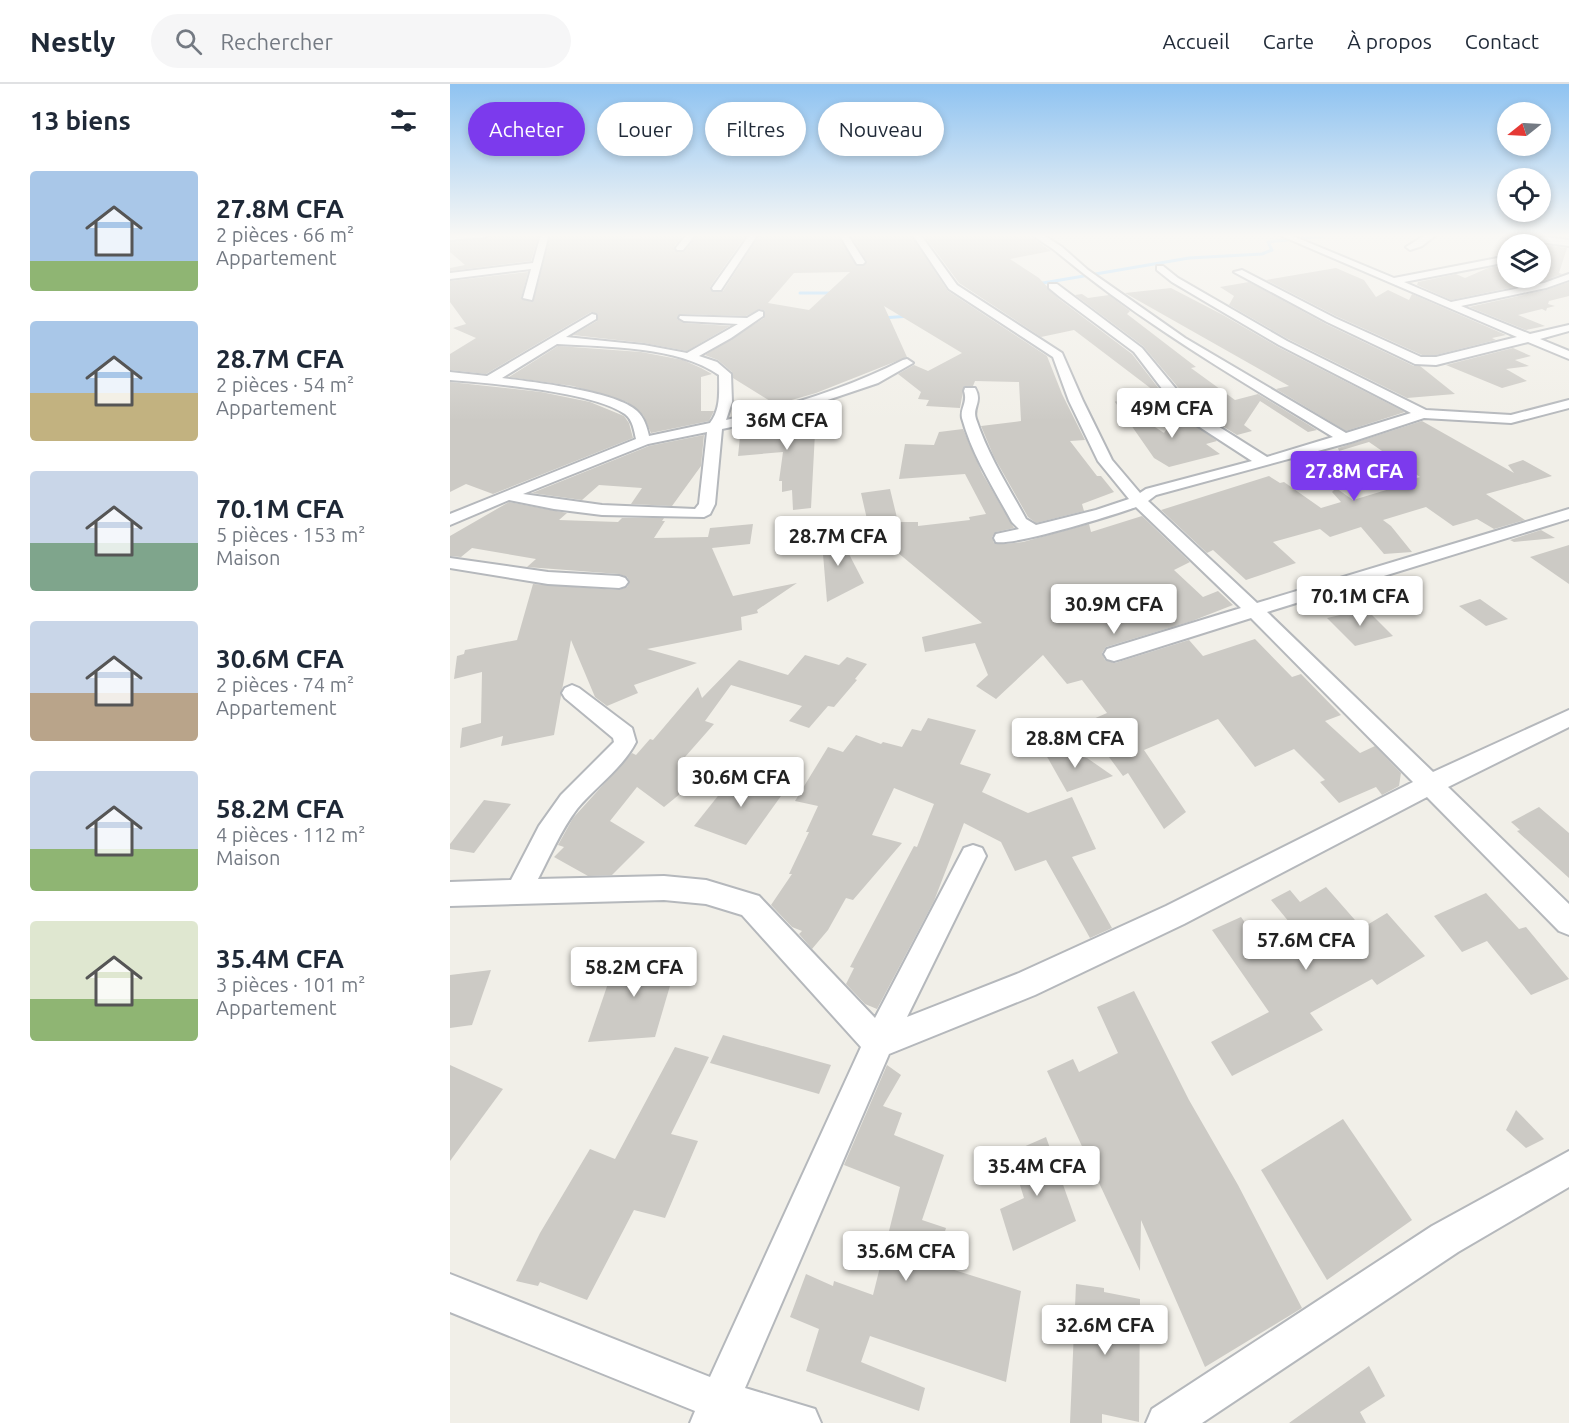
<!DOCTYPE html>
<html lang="fr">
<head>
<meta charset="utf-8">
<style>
  body { margin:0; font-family:Ubuntu,sans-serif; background:#f6f6f7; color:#1f2937; height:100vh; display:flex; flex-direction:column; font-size:22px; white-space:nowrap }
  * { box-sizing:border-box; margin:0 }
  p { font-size:20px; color:#747a83 }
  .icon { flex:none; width:33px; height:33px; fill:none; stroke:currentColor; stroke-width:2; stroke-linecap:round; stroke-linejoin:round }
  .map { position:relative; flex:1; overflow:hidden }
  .side { display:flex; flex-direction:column; background:#fff; width:450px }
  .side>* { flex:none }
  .top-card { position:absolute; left:18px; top:18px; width:570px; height:54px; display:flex; gap:12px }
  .needle { width:39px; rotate:252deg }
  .buttons { position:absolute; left:1047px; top:18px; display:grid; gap:12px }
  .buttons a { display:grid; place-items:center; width:54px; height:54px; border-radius:50%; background:#fff; box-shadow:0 3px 9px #0003; font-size:30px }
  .price { position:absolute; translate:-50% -51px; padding:0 14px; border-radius:6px; background:#fff; color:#222; font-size:20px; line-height:39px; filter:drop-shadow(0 2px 3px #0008) }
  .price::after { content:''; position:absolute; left:50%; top:36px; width:18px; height:14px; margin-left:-9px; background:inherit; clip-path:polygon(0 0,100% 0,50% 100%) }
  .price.on { background:#7c3aed; color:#fff }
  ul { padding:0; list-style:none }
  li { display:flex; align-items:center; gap:18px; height:150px; padding:0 30px }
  li span { display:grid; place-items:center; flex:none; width:168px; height:120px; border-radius:6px; color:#555 }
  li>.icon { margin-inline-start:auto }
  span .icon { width:72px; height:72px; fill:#fffc; stroke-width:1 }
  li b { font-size:26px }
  h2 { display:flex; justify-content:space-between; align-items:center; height:72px; padding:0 30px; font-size:26px }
  .pill { padding:0 21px; border-radius:27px; background:#fff; box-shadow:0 3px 9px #0003; font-size:21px; line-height:54px }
  .pill.on { background:#7c3aed; color:#fff }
  header { display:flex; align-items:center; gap:36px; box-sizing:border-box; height:84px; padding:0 30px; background:#fff; border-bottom:2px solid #e0e1e3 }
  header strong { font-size:28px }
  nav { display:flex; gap:33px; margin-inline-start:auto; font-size:21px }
  .search { width:420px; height:54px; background:#f6f6f7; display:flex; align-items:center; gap:15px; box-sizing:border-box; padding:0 21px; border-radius:33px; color:#747a83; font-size:22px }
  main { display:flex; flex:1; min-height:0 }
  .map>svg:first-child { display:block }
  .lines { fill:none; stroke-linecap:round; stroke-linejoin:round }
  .stream { stroke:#aadaff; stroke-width:3 }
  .building { fill:#cccac5; fill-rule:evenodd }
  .minor-casing { stroke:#b5b8bc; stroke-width:4 }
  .minor { fill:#fff; fill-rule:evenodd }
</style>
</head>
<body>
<header>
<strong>Nestly</strong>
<div class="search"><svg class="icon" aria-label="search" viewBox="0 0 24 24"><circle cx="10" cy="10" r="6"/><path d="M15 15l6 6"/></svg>Rechercher</div>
<nav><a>Accueil</a><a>Carte</a><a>À propos</a><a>Contact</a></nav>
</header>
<main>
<section class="side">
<h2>13 biens<svg class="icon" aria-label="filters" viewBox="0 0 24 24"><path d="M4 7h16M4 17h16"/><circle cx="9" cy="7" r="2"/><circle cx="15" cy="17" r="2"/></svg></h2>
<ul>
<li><span style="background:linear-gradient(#a9c7e8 75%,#8fb573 0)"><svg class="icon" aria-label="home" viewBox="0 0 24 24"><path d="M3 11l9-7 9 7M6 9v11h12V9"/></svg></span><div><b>27.8M CFA</b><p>2 pièces · 66 m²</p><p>Appartement</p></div></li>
<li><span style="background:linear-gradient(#a9c7e8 60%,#c2b280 0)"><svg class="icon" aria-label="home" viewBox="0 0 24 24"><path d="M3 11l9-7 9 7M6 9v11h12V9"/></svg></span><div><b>28.7M CFA</b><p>2 pièces · 54 m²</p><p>Appartement</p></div></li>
<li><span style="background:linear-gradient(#c9d6e8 60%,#7fa58c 0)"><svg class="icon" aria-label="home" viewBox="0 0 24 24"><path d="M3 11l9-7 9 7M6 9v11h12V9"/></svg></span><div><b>70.1M CFA</b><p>5 pièces · 153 m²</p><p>Maison</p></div></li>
<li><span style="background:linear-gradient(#c9d6e8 60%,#b9a48a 0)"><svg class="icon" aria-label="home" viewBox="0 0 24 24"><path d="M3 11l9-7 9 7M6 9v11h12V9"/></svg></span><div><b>30.6M CFA</b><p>2 pièces · 74 m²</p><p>Appartement</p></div></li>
<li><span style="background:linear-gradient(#c9d6e8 65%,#8fb573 0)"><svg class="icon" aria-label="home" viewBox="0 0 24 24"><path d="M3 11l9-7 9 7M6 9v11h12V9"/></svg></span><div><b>58.2M CFA</b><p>4 pièces · 112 m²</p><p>Maison</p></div></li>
<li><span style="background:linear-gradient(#dfe7d0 65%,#8fb573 0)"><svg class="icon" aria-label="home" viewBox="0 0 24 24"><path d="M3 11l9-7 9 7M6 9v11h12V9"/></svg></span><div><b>35.4M CFA</b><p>3 pièces · 101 m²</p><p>Appartement</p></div></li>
</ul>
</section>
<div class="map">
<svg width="1119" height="1339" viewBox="0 0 1119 1339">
  <rect width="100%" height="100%" fill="#f1efe8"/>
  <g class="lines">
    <g class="stream">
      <polyline points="587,200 739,174 812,170 822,166 818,158 894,150"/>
      <polyline points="350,209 387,209"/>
      <polyline points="432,234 460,232"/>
    </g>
  </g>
  <g class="building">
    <polygon points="42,150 89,150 81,177 0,187 0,184 15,181 0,168 0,158 36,155"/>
    <path d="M101,150H176L174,154L232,152L224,163L227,168L235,167L248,150H297L260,203L263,208L273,207L310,150H387L407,182H413L417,178L400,150H460L498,207L597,272L612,310L635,356L620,357L647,392H651L664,408L632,420L634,427L586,439L578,433L544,373L531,342L571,337L569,298L525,297L523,302H514L510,324L476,322L479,316L468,315L471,308L448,290L464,281L478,287L512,269L434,222L457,273L366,309L293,330V323L325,320L283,294L282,288L268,276L255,271L314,234L315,227L310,225L296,232L230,230L227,235L234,239L280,242L237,267L194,259L123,251L147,237L148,230L141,228L36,290L0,286V270L26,254L3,244L16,240L0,218V197L78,188L71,215L83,218ZM400,188L359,226L318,219L344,189Z"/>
    <polygon points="473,150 580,152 601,167 560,175 589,194 609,215 682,270 720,319 624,246 591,253 509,199"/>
    <polygon points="1093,161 1117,164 1109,189 1112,190 1093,197 1001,216 967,201 968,198 1006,190 1015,194 1038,184 1054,181 1058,182 1058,194 1090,194"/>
    <polygon points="886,184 914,196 926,213 938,206 959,216 962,210 1056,251 1042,254 1046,256 986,271 972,271 886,232 816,196"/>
    <polygon points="799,198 876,240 964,282 970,282 1005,310 957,314 838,255 779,221 784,212 770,203"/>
    <polygon points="1119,198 1119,212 1099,217 1098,220 1105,222 1097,224 1096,227 1092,225 1068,231 1095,242 1076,246 1019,223 1096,206"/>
    <polygon points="721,204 773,231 828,263 955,328 896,347 826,305 839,302 675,209"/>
    <polygon points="632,210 638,214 659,211 680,227 677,230 746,283 741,284 785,316 808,310 867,346 858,348 810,317 794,341 802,347 787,351 756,332 738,315 693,262 625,211"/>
    <polygon points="108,262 191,268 233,276 251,284 262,290 251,293 251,327 264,327 259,337 201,349 193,331 177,318 123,302 59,293"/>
    <polygon points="1063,264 1081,272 1065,276 1079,282 1056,285 1077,297 1052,304 996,281"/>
    <polygon points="0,298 91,308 140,318 174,332 179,339 183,354 43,410 16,400 0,408"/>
    <polygon points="666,317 714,349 729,328 767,357 756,360 770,370 719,383 704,374 665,318"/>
    <polygon points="363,323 370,349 365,349 361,424 343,426 342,406 332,408 332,397 329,397 333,368 288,372 291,343 325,336"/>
    <polygon points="972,337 1064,389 1058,381 1073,376 1102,392 1036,410 1075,436 1044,445 1027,435 1003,442 976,423 933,436 941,442 962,468 934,470 911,443 880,453 870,445 823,458 846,479 796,496 763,466 757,469 711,426 819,392 830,399 834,398 871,424 891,418 882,408 886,404 903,416 943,404 940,402 970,393 919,358 889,367 888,364"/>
    <polygon points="513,345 532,389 564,444 546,448 542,453 544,459 556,460 573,458 639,440 641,448 692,432 740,478 724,486 753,513 768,507 783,521 742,537 656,563 652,569 655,576 665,579 739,556 753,572 805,555 842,593 851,590 891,631 875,637 910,669 925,662 951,689 949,702 932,711 926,703 889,719 870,698 875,696 844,665 805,683 768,635 694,666 736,728 714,745 678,689 673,692 634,639 657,629 632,596 617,600 593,571 546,615 526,602 538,591 525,559 475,568 472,553 532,539 435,458 432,449 425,450 419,444 411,409 440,405 448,438 468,438 468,442 520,436 519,433 536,430 515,390 449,395 455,360 484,361 489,348"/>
    <polygon points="254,351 251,382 222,422 181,420 192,404 149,401 132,416 82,409 199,362"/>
    <polygon points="59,418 117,429 109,436 168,438 172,434 214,434 212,437 215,437 204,454 258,453 260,444 303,440 300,460 262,464 283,512 347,499 307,526 308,529 291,533 292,546 197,565 247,579 184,601 188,609 157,622 145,613 121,556 104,651 51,662 53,652 10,664 12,644 31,639 32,588 4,595 7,572 14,570 15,566 67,556 83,500 169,506 177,503 180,498 177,493 169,490 77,483 86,475 22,464 11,473 0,472 0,452"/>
    <polygon points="1091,446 1105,454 1064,458 1060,456"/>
    <polygon points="374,447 387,447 414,499 377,518 372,458"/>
    <polygon points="1119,461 1119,500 1080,473"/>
    <polygon points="1030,515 1058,535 1036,542 1009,522"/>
    <polygon points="916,525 943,552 905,562 877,534"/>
    <polygon points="355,571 389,581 397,573 417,580 405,595 407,596 384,623 378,622 359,644 339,637 352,622 281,601 255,637 264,640 235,673 257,688 214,723 187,703 160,737 195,758 162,791 138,792 104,773 114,763 108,761 123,734 182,669 186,671 200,655 203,656 248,603 252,614 289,576 338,591"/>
    <polygon points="478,634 526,646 510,680 541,690 532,708 578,729 622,713 646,765 622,773 662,844 640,854 596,776 565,787 551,758 514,739 484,817 427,925 415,920 396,900 404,884 400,883 464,762 467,763 484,720 444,704 422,751 452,759 403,816 396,814 378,846 362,865 349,850 352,847 342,843 321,821 342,790 339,790 359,748 356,748 368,722 345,717 378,663 393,668 406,651 431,660 433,658 452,663 462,645 471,647"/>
    <polygon points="591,662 637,674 663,692 617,708"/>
    <polygon points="287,688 336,705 296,761 244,742"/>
    <polygon points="34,716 61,720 24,769 0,765 0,760"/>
    <polygon points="1089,723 1119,749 1119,794 1067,747 1070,746 1061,738"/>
    <polygon points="876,803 912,844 937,829 975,872 927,901 922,895 860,929 873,946 782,992 761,958 819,928 762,846 791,833 810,860 844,844 821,816 840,806 850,818"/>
    <polygon points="1036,809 1069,845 1076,843 1119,895 1081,911 1037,857 1012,868 984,832"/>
    <polygon points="229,871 205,953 138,958 167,873"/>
    <polygon points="41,886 22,941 0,944 0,891"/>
    <polygon points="684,907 739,1016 788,1101 852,1224 755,1283 691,1136 690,1187 597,987 623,975 629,988 668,969 647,923"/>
    <polygon points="273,951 381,981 369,1010 260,979"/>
    <polygon points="225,963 259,973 221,1050 248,1057 215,1134 184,1126 137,1216 90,1198 88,1202 66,1197 90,1149 140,1065 165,1075"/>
    <polygon points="0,981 53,1005 0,1077"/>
    <polygon points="437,981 451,991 433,1022 452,1029 444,1051 494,1071 472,1136 496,1144 485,1180 571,1207 556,1298 420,1252 411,1278 475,1304 469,1327 356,1287 369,1245 340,1233 356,1190 383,1202 384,1197 423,1211 450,1103 394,1081"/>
    <polygon points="1066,1026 1094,1055 1076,1064 1056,1046"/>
    <polygon points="893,1035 962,1136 877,1196 811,1086"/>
    <polygon points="596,1053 626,1137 563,1167 550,1125 574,1114 560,1069"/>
    <polygon points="626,1200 654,1204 654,1208 690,1215 689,1338 652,1330 652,1339 620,1339"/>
    <polygon points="919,1282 935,1312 910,1328 916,1339 839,1339"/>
  </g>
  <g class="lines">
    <defs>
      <g id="minor">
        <polygon points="0,150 40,150 36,153 0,156"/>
        <polygon points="91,150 99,150 82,216 73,214 81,185 0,195 0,189 83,179"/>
        <polygon points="237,150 246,150 233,166 227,166 226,164"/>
        <polygon points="300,150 308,150 271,206 263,206 262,204"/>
        <polygon points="389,150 397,150 415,178 413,180 407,180"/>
        <path d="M462,150H470L507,201L612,269L633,317L662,376L690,409L696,405L802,377L745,340L726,323L684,268L610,213L599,204V200H607L692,264L736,317L755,334L817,373L883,353C788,295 693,240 608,169C600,162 589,157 582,150H592L612,163L638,186L735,254L896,349L961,329L829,261L722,198L707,186V182H713L728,194L837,257L976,326L1061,331L1119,316V324L1061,339L974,334L901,358L706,411L698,417L807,519L1119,425V435L817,528L983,688L1119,626V643L998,703L1119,820V851L1109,847L977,713L734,840L585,911L439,970L295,1304L365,1325L371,1339H240L245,1327L0,1228V1190L260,1293L411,963L292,831L256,820L214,816L0,822V798L61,796L89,742L111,711L164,658L163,654L115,614L112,609L115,604L122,601L129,604L182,644L186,658C172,685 146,702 127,725C111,746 100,772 88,795L214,792L256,796L309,812L425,934L514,764L523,761L532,764L536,772L457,933L569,889L716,822L963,698L801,534L671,575L664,577L657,575L654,570L657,565L791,524L686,423C664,431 564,462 546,458L544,454L546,450L569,445L562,438C544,405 522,371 512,334C510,324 518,319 514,307L515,304H525C533,318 522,323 526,335C538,371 558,402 576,435L586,441L646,426L679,415L648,377L619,317L603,273L499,205Z"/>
        <polygon points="827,150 838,150 944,194 1058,172 1058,178 954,198 1001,218 1094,199 1119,190 1119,196 1096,204 1011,222 1080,250 1119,241 1119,247 1090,255 1119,267 1119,275 1078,258 986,281 965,280 877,238 784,188 792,186 885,234 971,273 986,273 1067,253"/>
        <polygon points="977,150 987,150 972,162 960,166 956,163"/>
        <polygon points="1050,150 1072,150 1119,156 1119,162 1054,153"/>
        <path d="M309,227L313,228V232L281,254L249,272L267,278L281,290L282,318L276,336C337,323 398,304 453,276L457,275L463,279L428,299L324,334L272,345L265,420L260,430L254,433L152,431L104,425L59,416L0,441V430L186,355C184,347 183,336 175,330C144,308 41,299 0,296V288L37,292L142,230L146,231V235L116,253L194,261L237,269L288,240L234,237L229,234L230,232L297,234ZM107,260C156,263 228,262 269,291C269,308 271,325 260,339L199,352C197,343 194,333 187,327C166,307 82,298 52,294ZM257,348L249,420L245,425L152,421L73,410L198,360Z"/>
        <polygon points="0,474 98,488 169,492 175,494 178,498 175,502 169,504 98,500 0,484"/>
        <polygon points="1119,1067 1119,1103 1008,1168 752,1339 696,1339 702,1325 982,1142"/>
      </g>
    </defs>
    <use href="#minor" class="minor-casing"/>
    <use href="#minor" class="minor"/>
  </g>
  <linearGradient id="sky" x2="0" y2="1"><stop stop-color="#8fc3f1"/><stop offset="0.45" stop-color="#f9f8f5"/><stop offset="1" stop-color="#f9f8f5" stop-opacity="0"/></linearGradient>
  <rect width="1119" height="337" fill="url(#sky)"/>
</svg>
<div class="buttons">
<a><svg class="needle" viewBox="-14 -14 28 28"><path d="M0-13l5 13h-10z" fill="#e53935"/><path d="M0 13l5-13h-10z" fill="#747a83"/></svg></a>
<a><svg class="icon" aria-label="locate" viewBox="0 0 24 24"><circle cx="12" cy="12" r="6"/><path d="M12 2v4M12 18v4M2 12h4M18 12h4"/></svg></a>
<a><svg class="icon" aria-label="layers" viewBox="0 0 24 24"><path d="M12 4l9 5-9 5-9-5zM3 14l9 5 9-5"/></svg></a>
</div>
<b class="price" style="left:722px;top:355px">49M CFA</b>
<b class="price" style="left:337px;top:367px">36M CFA</b>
<b class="price on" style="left:904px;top:418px">27.8M CFA</b>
<b class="price" style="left:388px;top:483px">28.7M CFA</b>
<b class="price" style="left:910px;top:543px">70.1M CFA</b>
<b class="price" style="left:664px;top:551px">30.9M CFA</b>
<b class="price" style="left:625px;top:685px">28.8M CFA</b>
<b class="price" style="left:291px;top:724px">30.6M CFA</b>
<b class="price" style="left:856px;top:887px">57.6M CFA</b>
<b class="price" style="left:184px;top:914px">58.2M CFA</b>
<b class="price" style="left:587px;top:1113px">35.4M CFA</b>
<b class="price" style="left:456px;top:1198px">35.6M CFA</b>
<b class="price" style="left:655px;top:1272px">32.6M CFA</b>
<div class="top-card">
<a class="pill on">Acheter</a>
<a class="pill">Louer</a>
<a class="pill">Filtres</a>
<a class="pill">Nouveau</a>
</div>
</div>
</main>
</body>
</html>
